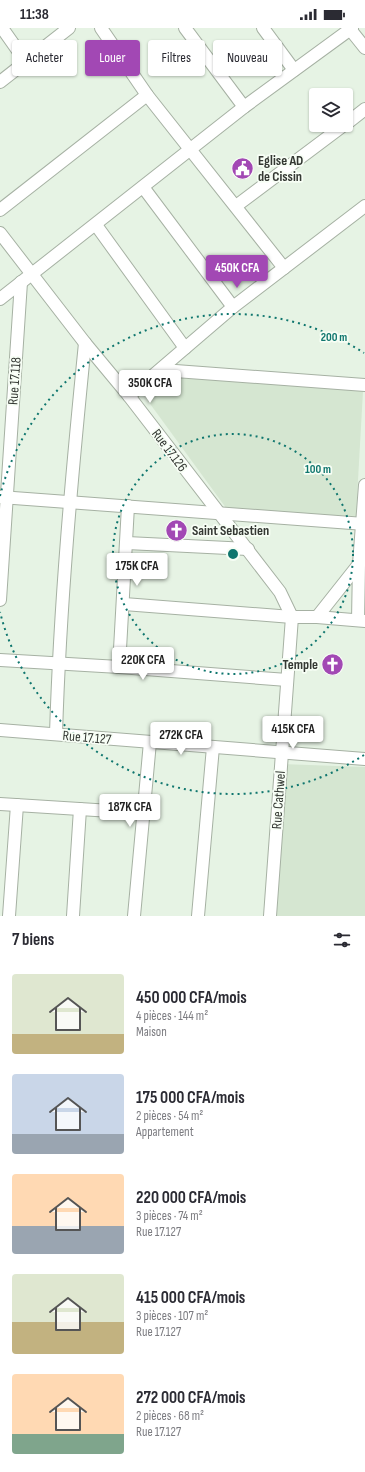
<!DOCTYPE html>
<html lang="fr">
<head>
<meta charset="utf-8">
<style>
  body { margin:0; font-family:"Sofia Sans Condensed",sans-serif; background:#f2f2f3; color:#2b2b33; height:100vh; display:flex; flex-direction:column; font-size:15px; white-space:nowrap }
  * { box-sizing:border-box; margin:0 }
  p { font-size:13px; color:#7c7c81 }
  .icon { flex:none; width:22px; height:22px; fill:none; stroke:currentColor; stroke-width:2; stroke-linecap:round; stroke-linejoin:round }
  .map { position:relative; height:888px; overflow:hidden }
  .side { display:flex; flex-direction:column; background:#fff; flex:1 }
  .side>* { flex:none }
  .banner { position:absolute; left:12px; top:12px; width:341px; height:36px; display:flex; gap:8px }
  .tools { position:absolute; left:309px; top:60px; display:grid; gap:8px }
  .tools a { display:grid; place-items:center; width:44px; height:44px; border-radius:4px; background:#fff; box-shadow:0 1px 3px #0004; font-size:20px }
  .price { position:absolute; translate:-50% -34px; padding:0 9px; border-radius:4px; background:#fff; color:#222; font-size:13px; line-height:26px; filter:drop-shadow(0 1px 2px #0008) }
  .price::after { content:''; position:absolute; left:50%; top:24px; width:12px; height:9px; margin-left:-6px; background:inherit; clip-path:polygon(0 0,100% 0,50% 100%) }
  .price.selected { background:#a248b4; color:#fff }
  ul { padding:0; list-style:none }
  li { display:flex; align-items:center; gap:12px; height:100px; padding:0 12px }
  li span { display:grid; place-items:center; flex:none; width:112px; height:80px; border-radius:4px; color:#555 }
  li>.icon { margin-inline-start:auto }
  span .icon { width:48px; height:48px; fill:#fffc; stroke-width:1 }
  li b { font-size:17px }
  h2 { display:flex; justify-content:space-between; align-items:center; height:48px; padding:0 12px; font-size:17px }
  .chip { padding:0 14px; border-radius:4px; background:#fff; box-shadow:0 1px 3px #0004; font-size:14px; line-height:36px }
  .chip.selected { background:#a248b4; color:#fff }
  .status { display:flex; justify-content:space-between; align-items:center; height:28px; padding:0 20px; background:#fff; direction:ltr }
  .status svg { height:11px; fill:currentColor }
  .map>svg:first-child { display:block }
  .built { fill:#d5e6d1 }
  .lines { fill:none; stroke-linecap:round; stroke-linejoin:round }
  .minor-casing { stroke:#a6b1a3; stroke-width:14 }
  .minor { stroke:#fff; stroke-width:12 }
  .ring { fill:none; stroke:#0f766e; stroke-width:2; stroke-dasharray:2 4 }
  .labels { text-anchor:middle; stroke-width:3.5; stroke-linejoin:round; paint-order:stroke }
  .poi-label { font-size:14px; font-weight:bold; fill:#343833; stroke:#f7fef5; text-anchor:start }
  .street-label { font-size:14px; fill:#343833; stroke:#f7fef5 }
  .centre { fill:#0f766e; stroke:#f7fef5; stroke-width:2 }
  .ring-label { font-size:12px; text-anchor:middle; font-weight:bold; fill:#0f766e; stroke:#f7fef5; stroke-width:3.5; stroke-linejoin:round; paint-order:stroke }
</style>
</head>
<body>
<div class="status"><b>11:38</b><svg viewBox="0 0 49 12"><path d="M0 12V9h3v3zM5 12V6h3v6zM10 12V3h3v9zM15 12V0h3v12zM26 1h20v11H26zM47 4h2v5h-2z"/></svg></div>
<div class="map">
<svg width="365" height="888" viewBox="0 0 365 888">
  <rect width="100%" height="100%" fill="#e6f3e4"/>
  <g class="built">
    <polygon points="172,346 363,363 356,488 229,484 148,373 149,362"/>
    <polygon points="281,736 365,739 365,888 273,888"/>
  </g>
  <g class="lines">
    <defs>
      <g id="minor">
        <polyline points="2,0 26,34"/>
        <polyline points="101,0 147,67 284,240"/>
        <polyline points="185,0 244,79"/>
        <polyline points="263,0 294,42"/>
        <polyline points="349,0 365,20"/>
        <polyline points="0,54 69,0"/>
        <polyline points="346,96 365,81"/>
        <polyline points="143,159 233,279"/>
        <polyline points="236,178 344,97"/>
        <polyline points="0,182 147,67"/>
        <polyline points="96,197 185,320"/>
        <polyline points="0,205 85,315 129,368 280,564 292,589 270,888"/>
        <polyline points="0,271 244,79 352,0"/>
        <polyline points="162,342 365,357"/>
        <polyline points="129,368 233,279 365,178"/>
        <polyline points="0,469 365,496"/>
        <polyline points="127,515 248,521"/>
        <polyline points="0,572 21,254"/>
        <polyline points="124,576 292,589 317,589 365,593"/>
        <polyline points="317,589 359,536"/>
        <polyline points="358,592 359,536 365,457"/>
        <polyline points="0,632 119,639 287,652"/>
        <polyline points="119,639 128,478"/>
        <polyline points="0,702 365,731"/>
        <path d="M56,706C60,575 72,445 85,315"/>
        <polyline points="0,776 143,785"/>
        <polyline points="9,888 17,777"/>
        <polyline points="73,888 80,781"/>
        <polyline points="134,888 150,714"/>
        <polyline points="198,888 213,719"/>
      </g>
    </defs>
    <use href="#minor" class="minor-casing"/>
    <use href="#minor" class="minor"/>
  </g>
  <g class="ring">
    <circle cx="233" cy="526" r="120"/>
    <path d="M364 727A240 240 0 0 1 0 584M0 468A240 240 0 0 1 364 325"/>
  </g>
  <defs>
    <symbol id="civic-disc" viewBox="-11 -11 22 22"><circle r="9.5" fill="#a248b4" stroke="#f7fef5"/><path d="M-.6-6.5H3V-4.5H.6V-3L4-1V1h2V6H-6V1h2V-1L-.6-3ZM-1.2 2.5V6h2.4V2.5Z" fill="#fff"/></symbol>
    <symbol id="church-disc" viewBox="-11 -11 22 22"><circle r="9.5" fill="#a248b4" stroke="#f7fef5"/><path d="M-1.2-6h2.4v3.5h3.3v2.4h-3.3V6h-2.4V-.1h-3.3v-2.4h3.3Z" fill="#fff"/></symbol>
  </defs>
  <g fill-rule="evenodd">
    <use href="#civic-disc" x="230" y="128" width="25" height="25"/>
    <use href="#church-disc" x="164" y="490" width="25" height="25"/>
    <use href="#church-disc" x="320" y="624" width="25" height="25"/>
  </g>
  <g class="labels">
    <g class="poi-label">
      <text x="258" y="137">Eglise AD<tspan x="258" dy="16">de Cissin</tspan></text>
      <text x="192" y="507">Saint Sebastien</text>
      <text x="318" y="641" text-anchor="end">Temple</text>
    </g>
    <g class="street-label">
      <text transform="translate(14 353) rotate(-86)" y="5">Rue 17.118</text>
      <text transform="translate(170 422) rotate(53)" y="5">Rue 17.126</text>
      <text transform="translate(87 709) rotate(5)" y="5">Rue 17.127</text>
      <text transform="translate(278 772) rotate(-86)" y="5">Rue Cathwel</text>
    </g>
  </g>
  <circle cx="233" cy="526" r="6" class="centre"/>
  <g class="ring-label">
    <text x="334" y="313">200 m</text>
    <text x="318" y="445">100 m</text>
  </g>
</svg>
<div class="tools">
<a><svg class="icon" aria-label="layers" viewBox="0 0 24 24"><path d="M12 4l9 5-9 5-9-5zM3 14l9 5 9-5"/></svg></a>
</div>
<b class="price selected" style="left:237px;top:261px">450K CFA</b>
<b class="price" style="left:150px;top:376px">350K CFA</b>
<b class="price" style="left:137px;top:559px">175K CFA</b>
<b class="price" style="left:143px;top:653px">220K CFA</b>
<b class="price" style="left:293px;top:722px">415K CFA</b>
<b class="price" style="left:181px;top:728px">272K CFA</b>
<b class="price" style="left:130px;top:800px">187K CFA</b>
<div class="banner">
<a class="chip">Acheter</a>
<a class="chip selected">Louer</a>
<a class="chip">Filtres</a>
<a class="chip">Nouveau</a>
</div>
</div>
<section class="side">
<h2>7 biens<svg class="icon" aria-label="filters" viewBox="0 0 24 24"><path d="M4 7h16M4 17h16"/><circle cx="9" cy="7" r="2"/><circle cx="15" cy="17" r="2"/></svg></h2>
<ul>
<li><span style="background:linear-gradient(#dfe7d0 75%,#c2b280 0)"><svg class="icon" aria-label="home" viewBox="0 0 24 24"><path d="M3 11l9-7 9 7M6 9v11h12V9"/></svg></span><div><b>450 000 CFA/mois</b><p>4 pièces · 144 m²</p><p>Maison</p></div></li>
<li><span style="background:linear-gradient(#c9d6e8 75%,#9aa5b1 0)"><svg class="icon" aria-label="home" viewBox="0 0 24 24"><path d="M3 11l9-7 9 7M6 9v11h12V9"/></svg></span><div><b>175 000 CFA/mois</b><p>2 pièces · 54 m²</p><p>Appartement</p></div></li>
<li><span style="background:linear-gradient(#ffd9b3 65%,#9aa5b1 0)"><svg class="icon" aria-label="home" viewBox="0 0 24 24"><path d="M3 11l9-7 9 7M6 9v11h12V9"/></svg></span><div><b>220 000 CFA/mois</b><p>3 pièces · 74 m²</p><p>Rue 17.127</p></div></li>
<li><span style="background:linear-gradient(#dfe7d0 60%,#c2b280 0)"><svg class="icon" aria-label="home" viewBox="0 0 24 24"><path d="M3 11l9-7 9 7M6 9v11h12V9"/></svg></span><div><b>415 000 CFA/mois</b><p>3 pièces · 107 m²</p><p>Rue 17.127</p></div></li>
<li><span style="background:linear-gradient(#ffd9b3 75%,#7fa58c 0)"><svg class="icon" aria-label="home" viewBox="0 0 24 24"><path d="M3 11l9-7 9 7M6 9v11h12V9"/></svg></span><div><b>272 000 CFA/mois</b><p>2 pièces · 68 m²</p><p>Rue 17.127</p></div></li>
</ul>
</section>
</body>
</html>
